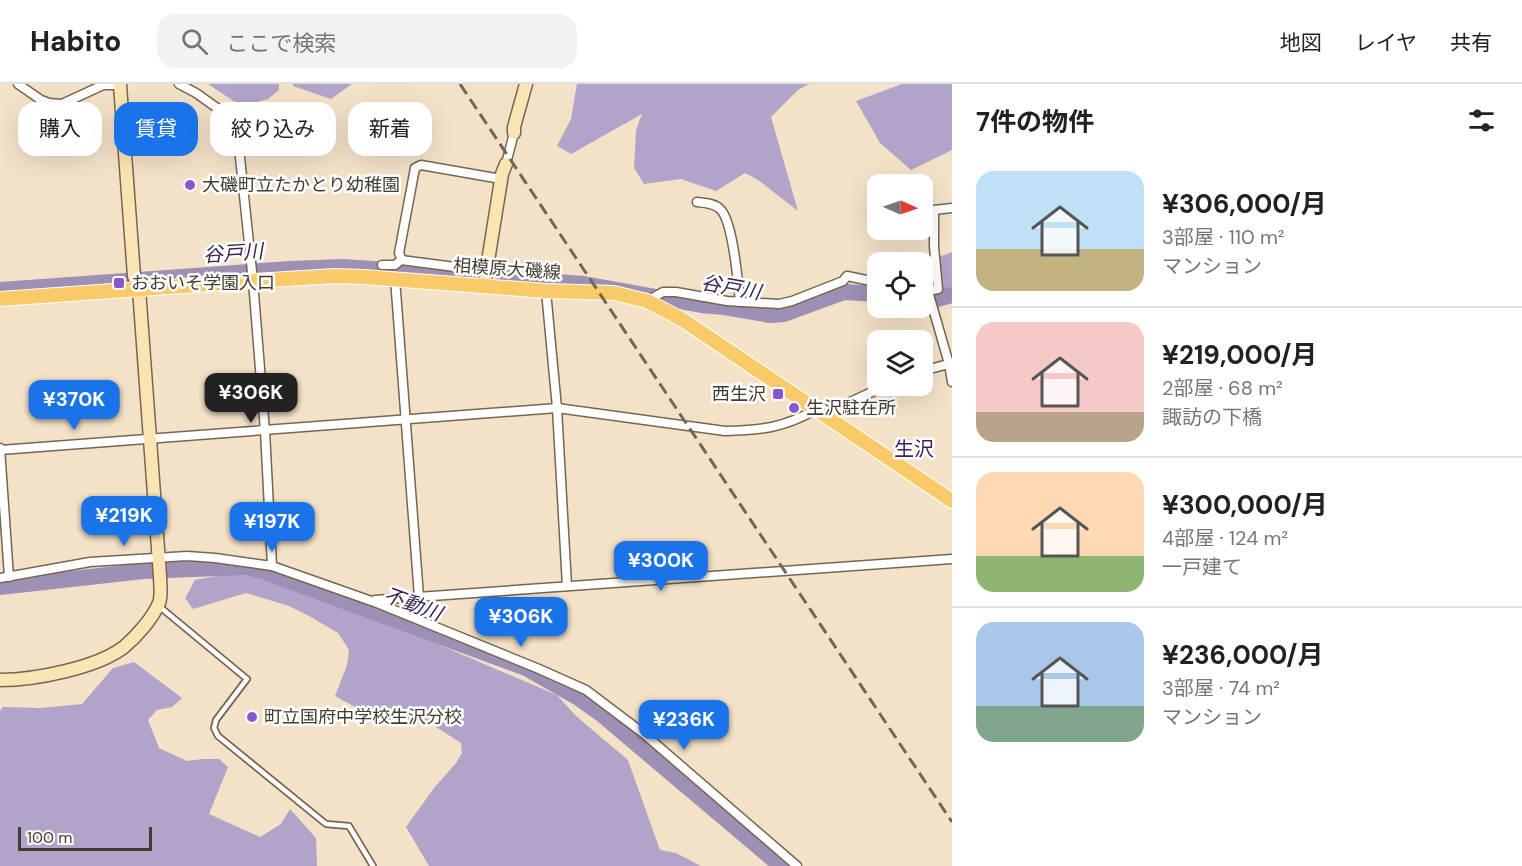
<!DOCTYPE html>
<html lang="ja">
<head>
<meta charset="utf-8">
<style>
  body { margin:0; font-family:"DM Sans","Noto Sans JP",sans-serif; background:#f2f2f2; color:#222; height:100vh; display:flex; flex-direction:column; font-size:22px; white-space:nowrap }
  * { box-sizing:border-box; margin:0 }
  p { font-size:20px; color:#767676 }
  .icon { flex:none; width:33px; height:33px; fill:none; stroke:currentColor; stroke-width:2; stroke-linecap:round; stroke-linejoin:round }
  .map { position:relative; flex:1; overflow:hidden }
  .drawer { display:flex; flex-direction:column; background:#fff; width:570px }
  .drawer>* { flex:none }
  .top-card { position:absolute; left:18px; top:18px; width:570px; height:54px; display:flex; gap:12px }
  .needle { width:39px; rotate:92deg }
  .controls { position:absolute; left:867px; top:90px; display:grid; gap:12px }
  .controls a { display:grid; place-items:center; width:66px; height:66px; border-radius:12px; background:#fff; box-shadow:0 6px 24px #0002; font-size:30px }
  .scale { position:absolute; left:18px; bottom:15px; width:134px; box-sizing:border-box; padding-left:6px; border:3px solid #433c31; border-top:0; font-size:16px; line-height:21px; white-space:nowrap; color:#433c31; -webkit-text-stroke:4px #fff; paint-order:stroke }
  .price { position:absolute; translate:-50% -51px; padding:0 14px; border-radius:12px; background:#1a73e8; color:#fff; font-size:20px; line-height:39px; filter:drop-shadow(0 2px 3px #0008) }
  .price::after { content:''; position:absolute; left:50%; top:36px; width:18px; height:14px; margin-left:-9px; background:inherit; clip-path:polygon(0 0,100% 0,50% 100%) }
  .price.selected { background:#222; color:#fff }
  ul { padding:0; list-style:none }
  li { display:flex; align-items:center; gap:18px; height:150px; padding:0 24px }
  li+li { border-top:2px solid #e0e0e0 }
  li span { display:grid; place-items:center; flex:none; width:168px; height:120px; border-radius:18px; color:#555 }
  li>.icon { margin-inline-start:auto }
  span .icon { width:72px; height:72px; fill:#fffc; stroke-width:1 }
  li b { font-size:26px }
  h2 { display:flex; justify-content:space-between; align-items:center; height:72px; padding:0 24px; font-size:26px }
  .pill { padding:0 21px; border-radius:18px; background:#fff; box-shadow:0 6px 24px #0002; font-size:21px; line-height:54px }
  .pill.selected { background:#1a73e8; color:#fff }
  header { display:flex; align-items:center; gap:36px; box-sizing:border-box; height:84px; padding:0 30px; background:#fff; border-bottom:2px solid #e0e0e0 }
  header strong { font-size:28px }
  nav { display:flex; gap:33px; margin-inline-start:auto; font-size:21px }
  .search { width:420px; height:54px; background:#f2f2f2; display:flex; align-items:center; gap:15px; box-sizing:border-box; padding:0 21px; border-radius:18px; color:#767676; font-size:22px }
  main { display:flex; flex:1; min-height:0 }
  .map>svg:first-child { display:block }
  .forest { fill:#b2a4c9 }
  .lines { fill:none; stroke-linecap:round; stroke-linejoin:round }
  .river { stroke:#9e90b5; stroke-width:16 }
  .lane-casing { stroke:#766650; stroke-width:8 }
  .street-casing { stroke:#766650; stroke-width:11 }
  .secondary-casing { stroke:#766650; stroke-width:15 }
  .primary-casing { stroke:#fff; stroke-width:16 }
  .lane { stroke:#fff; stroke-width:4.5 }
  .street { stroke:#fff; stroke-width:8 }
  .secondary { stroke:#fbe4b4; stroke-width:12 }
  .primary { stroke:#f8ca68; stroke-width:14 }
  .rail { stroke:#716758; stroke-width:3; stroke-dasharray:12 6; stroke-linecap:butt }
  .poi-dot { fill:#8c55cc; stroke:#fff; stroke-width:2 }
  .labels { text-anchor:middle; stroke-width:5; stroke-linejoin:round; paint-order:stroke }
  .poi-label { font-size:18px; fill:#433c31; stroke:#fff; text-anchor:start }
  .street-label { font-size:18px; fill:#433c31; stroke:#fff }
  .water-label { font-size:20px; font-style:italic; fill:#392353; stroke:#fff }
  .neighbourhood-label { font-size:20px; fill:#3a1f59; stroke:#fff }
</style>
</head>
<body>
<header>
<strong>Habito</strong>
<div class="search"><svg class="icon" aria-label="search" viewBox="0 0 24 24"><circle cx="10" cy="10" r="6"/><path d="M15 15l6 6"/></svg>ここで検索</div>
<nav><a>地図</a><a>レイヤ</a><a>共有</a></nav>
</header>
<main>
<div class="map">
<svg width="952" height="782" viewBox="0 0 952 782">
  <rect width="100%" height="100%" fill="#f4e2c8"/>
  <g class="forest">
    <polygon points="208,0 279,0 279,6 268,15 241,22"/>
    <polygon points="293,0 352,0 331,15 293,2"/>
    <polygon points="577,0 809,0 798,6 771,33 798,127 758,96 745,89 716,107 681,95 644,100 634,84 636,46 642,30 571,70 557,62 571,35"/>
    <polygon points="902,0 952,0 952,66 911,86 880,59 856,17"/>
    <polygon points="952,168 952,205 939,220 928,226 903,224 922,224 922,178 916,178 944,171"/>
    <polygon points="232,489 282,499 400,544 557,611 576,632 628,676 660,766 676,769 701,782 429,782 406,743 434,704 456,679 462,669 461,659 428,638 395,638 370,631 335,612 347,581 349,566 338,549 309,532 289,522 246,509 193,525 185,514 195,496"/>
    <polygon points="134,578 182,614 172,623 157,626 148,636 159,664 187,677 202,675 219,675 228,683 209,730 260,753 281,740 290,725 316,754 317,782 0,782 0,627 3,623 40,624 82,620 113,584"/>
  </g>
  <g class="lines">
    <g class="river">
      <polyline points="503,194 584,200 701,221 724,223 770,231 784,230 844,208 878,210"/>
      <polyline points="0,206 290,185 342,183 469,191"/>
      <polyline points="922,215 934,216 952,211"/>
      <polyline points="0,503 143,487 244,483 265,488 526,584 577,613 601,630 781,782"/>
    </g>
    <defs>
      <polyline id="lane" points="160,523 247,595 216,636 214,644 218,652 326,740 349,742 373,782"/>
      <g id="street">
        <polyline points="18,0 41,16 49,19 62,20 103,1 120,1 120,0"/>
        <polyline points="179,0 196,9 234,36 237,45 253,197 265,347 272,482"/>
        <polyline points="506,80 514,49"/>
        <path d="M697,118C705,119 714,119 720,125C733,136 738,199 740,218"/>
        <polyline points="952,124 934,126 934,163 938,205 928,207 949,280 952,298"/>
        <polyline points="402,176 399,169 415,84 421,81 501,95"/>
        <polyline points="382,181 395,181 401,176 486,187"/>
        <polyline points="395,194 419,513"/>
        <polyline points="546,207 557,324 567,502"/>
        <polyline points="647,217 663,208 676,208 727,217 779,220 792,217 843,197 847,192 871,197 878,200"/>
        <polyline points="922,287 952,279"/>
        <polyline points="822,331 885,302"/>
        <polyline points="0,364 9,493"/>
        <path d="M0,366L557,324L725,347C762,346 783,344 815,326"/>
        <polyline points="0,494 90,478 187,472 215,474 272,482 377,519 539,585 586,606 643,649 797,782"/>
        <polyline points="375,516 952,475"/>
      </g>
      <g id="secondary">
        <polyline points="514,49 514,43 526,0"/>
        <polyline points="484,202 502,90 506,80"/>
        <path d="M0,596C34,596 97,584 124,563C136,553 153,534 159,519C162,512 160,500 160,492L139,205L134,192L120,1"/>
      </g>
      <polyline id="primary" points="0,215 253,197 335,192 364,193 546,207 614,209 647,217 683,236 952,417"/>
    </defs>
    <use href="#lane" class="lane-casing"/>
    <use href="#street" class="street-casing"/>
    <use href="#secondary" class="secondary-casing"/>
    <use href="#primary" class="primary-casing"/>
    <use href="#lane" class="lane"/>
    <use href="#street" class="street"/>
    <use href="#secondary" class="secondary"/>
    <use href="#primary" class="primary"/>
    <polyline class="rail" points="460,0 952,738"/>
  </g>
  <g class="poi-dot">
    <circle cx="190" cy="101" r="6"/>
    <rect x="113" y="193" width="12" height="12" rx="3"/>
    <rect x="772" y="304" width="12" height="12" rx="3"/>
    <circle cx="794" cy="324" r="6"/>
    <circle cx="252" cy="633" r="6"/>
  </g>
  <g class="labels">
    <g class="poi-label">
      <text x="202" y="107">大磯町立たかとり幼稚園</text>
      <text x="131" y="205">おおいそ学園入口</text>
      <text x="766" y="316" text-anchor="end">西生沢</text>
      <text x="806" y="330">生沢駐在所</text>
      <text x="264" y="639">町立国府中学校生沢分校</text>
    </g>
    <g class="street-label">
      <text transform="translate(507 185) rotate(4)" y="6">相模原大磯線</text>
    </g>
    <g class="water-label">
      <text transform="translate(233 169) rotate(-4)" y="7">谷戸川</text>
      <text transform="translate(731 203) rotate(10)" y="7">谷戸川</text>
      <text transform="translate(413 520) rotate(20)" y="7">不動川</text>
    </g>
    <g class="neighbourhood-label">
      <text x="914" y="372">生沢</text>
    </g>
  </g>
</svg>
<div class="controls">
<a><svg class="needle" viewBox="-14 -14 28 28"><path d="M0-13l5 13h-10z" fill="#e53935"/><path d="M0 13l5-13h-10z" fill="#767676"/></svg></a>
<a><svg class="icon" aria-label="locate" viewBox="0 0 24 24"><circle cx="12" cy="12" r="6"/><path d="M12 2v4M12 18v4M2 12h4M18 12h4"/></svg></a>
<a><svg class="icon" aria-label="layers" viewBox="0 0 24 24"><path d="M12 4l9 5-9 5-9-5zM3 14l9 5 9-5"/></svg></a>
</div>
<div class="scale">100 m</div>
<b class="price selected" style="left:251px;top:340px">¥306K</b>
<b class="price" style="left:74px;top:347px">¥370K</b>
<b class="price" style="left:124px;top:463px">¥219K</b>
<b class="price" style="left:272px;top:469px">¥197K</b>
<b class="price" style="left:661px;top:508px">¥300K</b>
<b class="price" style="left:521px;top:564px">¥306K</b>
<b class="price" style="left:684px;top:667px">¥236K</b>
<div class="top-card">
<a class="pill">購入</a>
<a class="pill selected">賃貸</a>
<a class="pill">絞り込み</a>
<a class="pill">新着</a>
</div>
</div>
<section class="drawer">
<h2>7件の物件<svg class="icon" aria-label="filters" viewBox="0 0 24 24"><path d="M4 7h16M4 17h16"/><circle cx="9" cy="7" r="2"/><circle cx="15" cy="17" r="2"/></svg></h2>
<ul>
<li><span style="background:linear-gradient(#bfe0f5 65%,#c2b280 0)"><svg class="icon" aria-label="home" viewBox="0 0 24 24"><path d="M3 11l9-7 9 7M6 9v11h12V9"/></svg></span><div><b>¥306,000/月</b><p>3部屋 · 110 m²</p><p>マンション</p></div></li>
<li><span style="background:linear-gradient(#f6c9c9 75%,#b9a48a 0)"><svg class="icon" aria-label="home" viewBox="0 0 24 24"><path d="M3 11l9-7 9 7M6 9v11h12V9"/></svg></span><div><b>¥219,000/月</b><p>2部屋 · 68 m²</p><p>諏訪の下橋</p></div></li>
<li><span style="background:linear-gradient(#ffd9b3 70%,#8fb573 0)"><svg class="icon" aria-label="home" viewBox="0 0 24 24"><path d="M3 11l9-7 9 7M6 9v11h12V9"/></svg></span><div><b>¥300,000/月</b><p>4部屋 · 124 m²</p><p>一戸建て</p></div></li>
<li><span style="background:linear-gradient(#a9c7e8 70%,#7fa58c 0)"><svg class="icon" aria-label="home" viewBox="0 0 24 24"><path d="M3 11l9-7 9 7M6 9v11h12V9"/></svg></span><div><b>¥236,000/月</b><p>3部屋 · 74 m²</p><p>マンション</p></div></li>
</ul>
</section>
</main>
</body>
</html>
